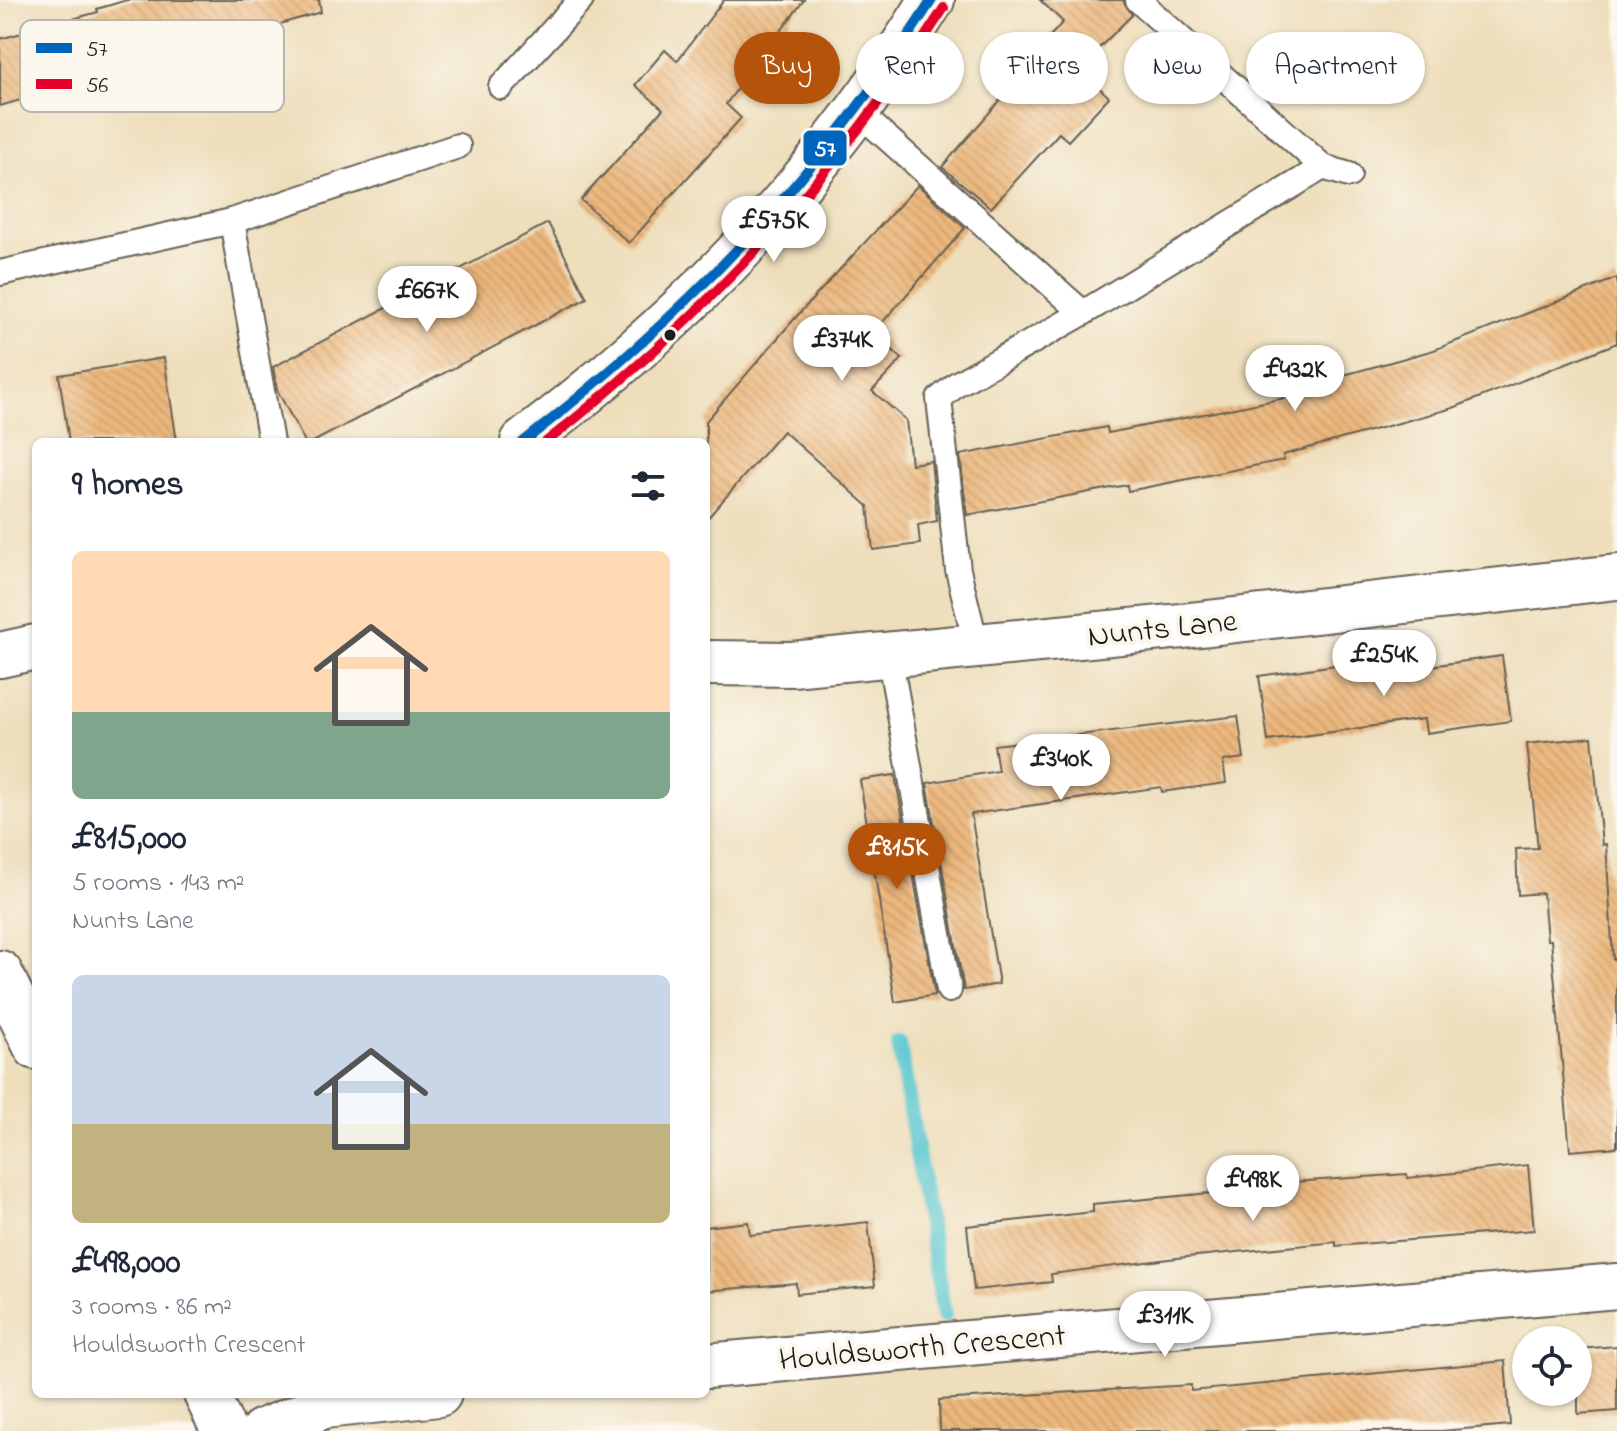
<!DOCTYPE html>
<html lang="en">
<head>
<meta charset="utf-8">
<style>
  body { margin:0; font-family:"Indie Flower",sans-serif; background:#f6f6f7; color:#1f2937; height:100vh; display:flex; flex-direction:column; font-size:30px; white-space:nowrap }
  * { box-sizing:border-box; margin:0 }
  p { font-size:26px; color:#747a83 }
  .icon { flex:none; width:44px; height:44px; fill:none; stroke:currentColor; stroke-width:2; stroke-linecap:round; stroke-linejoin:round }
  .map { position:relative; flex:1; overflow:hidden }
  .details { position:absolute; left:32px; top:438px; width:678px; height:960px; display:flex; flex-direction:column; background:#fff; border-radius:12px; box-shadow:0 2px 6px #0004 }
  .details>* { flex:none }
  .banner { position:absolute; left:734px; top:32px; width:760px; height:72px; display:flex; gap:16px }
  .buttons { position:absolute; left:1512px; top:1326px; display:grid; gap:16px }
  .buttons a { display:grid; place-items:center; width:80px; height:80px; border-radius:50%; background:#fff; box-shadow:0 2px 6px #0004; font-size:40px }
  .price { position:absolute; translate:-50% -68px; padding:0 18px; border-radius:28px; background:#fff; color:#222; font-size:26px; line-height:52px; filter:drop-shadow(0 2px 4px #0008) }
  .price::after { content:''; position:absolute; left:50%; top:48px; width:24px; height:18px; margin-left:-12px; background:inherit; clip-path:polygon(0 0,100% 0,50% 100%) }
  .price.selected { background:#b45309; color:#fff }
  ul { padding:0; list-style:none }
  li { display:grid; align-content:center; gap:16px; height:424px; padding:0 40px }
  li span { display:grid; place-items:center; height:248px; border-radius:12px; color:#555 }
  li>.icon { margin-inline-start:auto }
  span .icon { width:144px; height:144px; fill:#fffc; stroke-width:1 }
  li b { font-size:34px }
  h2 { display:flex; justify-content:space-between; align-items:center; height:96px; padding:0 40px; font-size:34px }
  .pill { padding:0 28px; border-radius:36px; background:#fff; box-shadow:0 2px 6px #0004; font-size:28px; line-height:72px }
  .pill.selected { background:#b45309; color:#fff }
  .map>svg:first-child { display:block }
  .lines { fill:none; stroke-linecap:round; stroke-linejoin:round }
  .stream { stroke:#5bc8d0; stroke-width:16 }
  .building { fill:url(#building-back-hatch) }
  .service-casing { stroke:#666054; stroke-width:28 }
  .minor-casing { stroke:#666054; stroke-width:48 }
  .tertiary-casing { stroke:#666054; stroke-width:48 }
  .service { stroke:#fff; stroke-width:24 }
  .minor { stroke:#fff; stroke-width:44 }
  .tertiary { stroke:#fff; stroke-width:44 }
  .bus-1-casing { stroke:#fbf7ec; stroke-width:16 }
  .bus-2-casing { stroke:#fbf7ec; stroke-width:16 }
  .bus-1 { stroke:#0065bd; stroke-width:10 }
  .bus-2 { stroke:#e4002b; stroke-width:10 }
  .bus-dot { fill:#1c1c1c; stroke:#fbf7ec; stroke-width:3 }
  .labels { text-anchor:middle; stroke-width:8; stroke-linejoin:round; paint-order:stroke }
  .street-label { font-size:32px; fill:#1c1c1c; stroke:#fbf7ec }
  .key { fill:#fbf7ec; stroke:#b8b5ae; stroke-width:2 }
  .key-label { font-size:22px; fill:#1c1c1c }
  .line-badge { stroke:#fbf7ec; stroke-width:3 }
  .badge-label { font-size:22px; text-anchor:middle; font-weight:bold; fill:#fff }
</style>
</head>
<body>
<div class="map">
<svg width="1617" height="1431" viewBox="0 0 1617 1431">
  <defs>
    <pattern id="building-back-hatch" width="6" height="6" patternUnits="userSpaceOnUse" patternTransform="scale(2)"><rect width="6" height="6" fill="#ecb77d"/><path d="M-1 5l2 2M0 0l6 6M5-1l2 2" fill="none" stroke="#ca9d6b"/></pattern>
  </defs>
  <rect width="100%" height="100%" fill="#fbf7ec"/>
  <filter id="ink" filterUnits="userSpaceOnUse"><feTurbulence type="fractalNoise" baseFrequency=".0125" numOctaves="2"/><feDisplacementMap in="SourceGraphic" scale="16" xChannelSelector="R" yChannelSelector="G"/><feConvolveMatrix kernelMatrix="1 2 1 2 8 2 1 2 1" color-interpolation-filters="sRGB"/></filter>
  <filter id="wash" filterUnits="userSpaceOnUse"><feTurbulence type="fractalNoise" baseFrequency=".006" numOctaves="4" result="noise"/><feDisplacementMap in="SourceGraphic" scale="32" xChannelSelector="R" yChannelSelector="G"/><feGaussianBlur stdDeviation="1.8" result="paint"/><feColorMatrix in="noise" values="0 0 0 0 0 0 0 0 0 0 0 0 0 0 0 0 0 1.4 0 .05"/><feComposite in="paint" operator="in"/></filter>
  <g filter="url(#wash)">
    <rect width="100%" height="100%" fill="#eedebc"/>
    <g class="lines">
      <polyline class="stream" points="899,1043 944,1315"/>
    </g>
    <g id="blocks">
      <g class="building">
        <polygon points="127,0 319,0 321,12 0,106 0,39 98,12 97,9"/>
        <polygon points="724,0 804,0 726,104 741,118 629,243 581,200 663,109 635,85 665,50 677,61"/>
        <polygon points="1040,0 1123,0 1132,15 1084,63 1096,75 1091,80 1109,97 1068,141 1059,133 991,208 942,167 1011,88 1006,84 1063,22"/>
        <polygon points="918,185 965,228 874,332 902,359 872,391 906,420 911,464 931,461 937,521 918,525 920,544 873,550 868,506 783,431 706,520 706,421 796,317"/>
        <polygon points="548,223 587,298 313,442 305,442 277,390 273,367"/>
        <polygon points="1617,278 1617,343 1453,408 1283,455 1284,460 1128,491 1127,485 967,515 960,455 1107,427 1108,433 1285,398 1283,392 1434,350"/>
        <polygon points="164,358 177,442 69,442 59,375"/>
        <polygon points="1502,656 1511,721 1426,733 1424,719 1268,741 1259,676 1364,661 1366,675"/>
        <polygon points="1238,716 1244,758 1223,761 1226,783 1162,792 1161,787 971,814 999,984 964,990 927,783 998,771 994,745"/>
        <polygon points="1592,737 1602,845 1606,844 1613,959 1617,959 1617,1147 1570,1151 1551,940 1547,940 1543,893 1518,895 1516,849 1538,848 1527,744"/>
        <polygon points="895,775 935,995 895,1002 860,780"/>
        <polygon points="1528,1165 1534,1230 1336,1246 1336,1242 1177,1258 1051,1274 1052,1282 974,1290 967,1226 1093,1212 1093,1204 1211,1193 1211,1190 1251,1185 1407,1174 1408,1178"/>
        <polygon points="748,1222 750,1235 868,1222 875,1286 797,1294 796,1283 706,1291 706,1227"/>
        <polygon points="1617,1346 1617,1411 1578,1414 1578,1349"/>
        <polygon points="1505,1361 1510,1425 1441,1431 940,1431 939,1400 1191,1385 1191,1391"/>
      </g>
    </g>
  </g>
  <g filter="url(#ink)">
    <use href="#blocks" fill-opacity="0" stroke="#666054" stroke-width="2"/>
    <g class="lines">
      <defs>
        <g id="service">
          <polyline points="1138,0 1323,167"/>
          <polyline points="501,87 581,0"/>
          <polyline points="858,112 1083,313"/>
          <polyline points="232,221 458,146"/>
          <polyline points="0,273 232,221 271,442"/>
          <polyline points="976,644 958,570 939,399 957,384 1083,313 1323,167 1349,175"/>
          <polyline points="889,654 949,990"/>
        </g>
        <g id="minor">
          <polyline points="706,663 792,664 1182,626 1617,577"/>
          <polyline points="0,973 36,1047"/>
          <polyline points="706,1366 1617,1286"/>
          <polyline points="206,1394 224,1431"/>
          <polyline points="263,1431 324,1406 439,1394"/>
        </g>
        <g id="tertiary">
          <path d="M523,442C689,317 823,178 932,0"/>
          <polyline points="0,655 36,647"/>
        </g>
      </defs>
      <use href="#service" class="service-casing"/>
      <use href="#minor" class="minor-casing"/>
      <use href="#tertiary" class="tertiary-casing"/>
      <use href="#service" class="service"/>
      <use href="#minor" class="minor"/>
      <use href="#tertiary" class="tertiary"/>
      <defs>
        <path id="bus-1" d="M523,442C691,311 816,179 932,0"/>
        <path id="bus-2" d="M546,442C706,316 833,179 944,8"/>
      </defs>
      <use href="#bus-1" class="bus-1-casing"/>
      <use href="#bus-2" class="bus-2-casing"/>
      <use href="#bus-1" class="bus-1"/>
      <use href="#bus-2" class="bus-2"/>
    </g>
  </g>
  <circle class="bus-dot" cx="670" cy="335" r="7"/>
  <g class="labels">
    <g class="street-label">
      <text transform="translate(1162 627) rotate(-6)" y="11">Nunts Lane</text>
      <text transform="translate(922 1346) rotate(-5)" y="11">Houldsworth Crescent</text>
    </g>
  </g>
  <rect x="20" y="20" width="264" height="92" rx="12" class="key"/>
  <rect x="36" y="43" width="36" height="10" fill="#0065bd"/>
  <rect x="36" y="79" width="36" height="10" fill="#e4002b"/>
  <g class="key-label">
    <text x="86" y="56">57</text>
    <text x="86" y="92">56</text>
  </g>
  <rect class="line-badge" x="802" y="129" width="46" height="38" rx="8" fill="#0065bd"/>
  <g class="badge-label">
    <text x="825" y="156">57</text>
  </g>
</svg>
<div class="buttons">
<a><svg class="icon" aria-label="locate" viewBox="0 0 24 24"><circle cx="12" cy="12" r="6"/><path d="M12 2v4M12 18v4M2 12h4M18 12h4"/></svg></a>
</div>
<b class="price" style="left:774px;top:264px">£575K</b>
<b class="price" style="left:427px;top:334px">£667K</b>
<b class="price" style="left:842px;top:383px">£374K</b>
<b class="price" style="left:1295px;top:413px">£432K</b>
<b class="price" style="left:1384px;top:698px">£254K</b>
<b class="price" style="left:1061px;top:802px">£340K</b>
<b class="price selected" style="left:897px;top:891px">£815K</b>
<b class="price" style="left:1253px;top:1223px">£498K</b>
<b class="price" style="left:1165px;top:1359px">£311K</b>
<div class="banner">
<a class="pill selected">Buy</a>
<a class="pill">Rent</a>
<a class="pill">Filters</a>
<a class="pill">New</a>
<a class="pill">Apartment</a>
</div>
<section class="details">
<h2>9 homes<svg class="icon" aria-label="filters" viewBox="0 0 24 24"><path d="M4 7h16M4 17h16"/><circle cx="9" cy="7" r="2"/><circle cx="15" cy="17" r="2"/></svg></h2>
<ul>
<li><span style="background:linear-gradient(#ffd9b3 65%,#7fa58c 0)"><svg class="icon" aria-label="home" viewBox="0 0 24 24"><path d="M3 11l9-7 9 7M6 9v11h12V9"/></svg></span><div><b>£815,000</b><p>5 rooms · 143 m²</p><p>Nunts Lane</p></div></li>
<li><span style="background:linear-gradient(#c9d6e8 60%,#c2b280 0)"><svg class="icon" aria-label="home" viewBox="0 0 24 24"><path d="M3 11l9-7 9 7M6 9v11h12V9"/></svg></span><div><b>£498,000</b><p>3 rooms · 86 m²</p><p>Houldsworth Crescent</p></div></li>
</ul>
</section>
</div>
</body>
</html>
